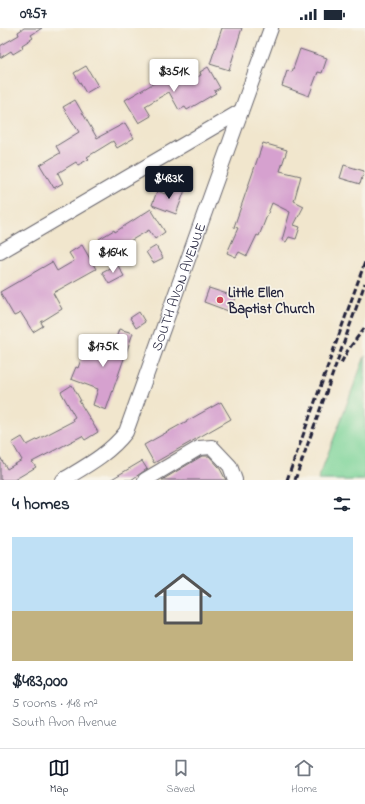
<!DOCTYPE html>
<html lang="en">
<head>
<meta charset="utf-8">
<style>
  body { margin:0; font-family:"Indie Flower",sans-serif; background:#f2f2f3; color:#1f2937; height:100vh; display:flex; flex-direction:column; font-size:15px; white-space:nowrap }
  * { box-sizing:border-box; margin:0 }
  p { font-size:13px; color:#747a83 }
  .icon { flex:none; width:22px; height:22px; fill:none; stroke:currentColor; stroke-width:2; stroke-linecap:round; stroke-linejoin:round }
  .map { position:relative; height:452px; overflow:hidden }
  .details { display:flex; flex-direction:column; background:#fff; flex:1 }
  .details>* { flex:none }
  .price { position:absolute; translate:-50% -34px; padding:0 9px; border-radius:4px; background:#fff; color:#222; font-size:13px; line-height:26px; filter:drop-shadow(0 1px 2px #0008) }
  .price::after { content:''; position:absolute; left:50%; top:24px; width:12px; height:9px; margin-left:-6px; background:inherit; clip-path:polygon(0 0,100% 0,50% 100%) }
  .price.selected { background:#111827; color:#fff }
  ul { padding:0; list-style:none }
  li { display:grid; align-content:center; gap:8px; height:212px; padding:0 12px }
  li+li { border-top:1px solid #e0e1e3 }
  li span { display:grid; place-items:center; height:124px; border-radius:0px; color:#555 }
  li>.icon { margin-inline-start:auto }
  span .icon { width:72px; height:72px; fill:#fffc; stroke-width:1 }
  li b { font-size:17px }
  h2 { display:flex; justify-content:space-between; align-items:center; height:48px; padding:0 12px; font-size:17px }
  .status { display:flex; justify-content:space-between; align-items:center; height:28px; padding:0 20px; background:#fff; direction:ltr }
  .status svg { height:11px; fill:currentColor }
  .tabs { display:flex; justify-content:space-around; align-items:center; height:56px; border-top:1px solid #e0e1e3; background:#fff; font-size:11px; color:#747a83 }
  .tabs a { display:grid; justify-items:center; gap:2px }
  .tabs .selected { color:#111827 }
  .map>svg:first-child { display:block }
  .green { fill:#7dd499; stroke:#507b6a }
  .building { fill:#d6a1cf }
  .lines { fill:none; stroke-linecap:round; stroke-linejoin:round }
  .minor-casing { stroke:#6a676e; stroke-width:16 }
  .minor { stroke:#fff; stroke-width:14 }
  .rail { stroke:#22223b; stroke-width:3; stroke-dasharray:6 3; stroke-linecap:butt }
  .poi-dot { fill:#d1495b; stroke:#f7f3e8; stroke-width:1.5 }
  .labels { text-anchor:middle; stroke-width:3.5; stroke-linejoin:round; paint-order:stroke }
  .street-label { font-size:14px; fill:#22223b; stroke:#f7f3e8 }
  .poi-label { font-size:14px; font-weight:bold; fill:#22223b; stroke:#f7f3e8; text-anchor:start }
</style>
</head>
<body>
<div class="status"><b>09:57</b><svg viewBox="0 0 49 12"><path d="M0 12V9h3v3zM5 12V6h3v6zM10 12V3h3v9zM15 12V0h3v12zM26 1h20v11H26zM47 4h2v5h-2z"/></svg></div>
<div class="map">
<svg width="365" height="452" viewBox="0 0 365 452">
  <rect width="100%" height="100%" fill="#f7f3e8"/>
  <filter id="ink" filterUnits="userSpaceOnUse"><feTurbulence type="fractalNoise" baseFrequency=".025" numOctaves="2"/><feDisplacementMap in="SourceGraphic" scale="8" xChannelSelector="R" yChannelSelector="G"/><feConvolveMatrix kernelMatrix="1 2 1 2 8 2 1 2 1" color-interpolation-filters="sRGB"/></filter>
  <filter id="wash" filterUnits="userSpaceOnUse"><feTurbulence type="fractalNoise" baseFrequency=".012" numOctaves="4" result="noise"/><feDisplacementMap in="SourceGraphic" scale="16" xChannelSelector="R" yChannelSelector="G"/><feGaussianBlur stdDeviation="0.9" result="paint"/><feColorMatrix in="noise" values="0 0 0 0 0 0 0 0 0 0 0 0 0 0 0 0 0 1.4 0 .05"/><feComposite in="paint" operator="in"/></filter>
  <g filter="url(#wash)">
    <rect width="100%" height="100%" fill="#f1e6cd"/>
    <polygon class="green" points="365,328 365,452 318,452"/>
    <g id="blocks">
      <g class="building">
        <polygon points="24,0 42,0 31,7 33,10 22,17 23,20 13,26 11,23 0,30 0,18 19,7 18,4"/>
        <polygon points="222,0 242,0 229,42 210,36"/>
        <polygon points="300,21 327,30 322,45 318,44 309,68 282,58 287,43 292,44"/>
        <polygon points="86,38 98,58 86,65 74,45"/>
        <polygon points="208,39 220,60 214,63 216,65 187,82 185,79 179,82 169,64 145,78 151,88 139,95 125,72 161,51 160,49 174,41 184,57 201,47 200,44"/>
        <polygon points="75,72 97,110 125,95 134,110 117,120 113,113 87,129 89,131 78,137 76,134 58,145 63,155 54,160 40,137 60,125 56,118 79,104 63,79"/>
        <polygon points="263,115 287,122 280,143 301,148 294,173 304,178 294,197 300,199 296,211 289,209 286,214 282,212 290,184 272,175 259,208 257,207 247,228 239,224 236,229 227,225 238,200 234,199"/>
        <polygon points="344,137 364,143 360,156 340,150"/>
        <polygon points="173,158 185,162 176,186 152,177 157,163 169,167"/>
        <polygon points="151,181 165,204 155,211 149,202 130,213 133,217 111,230 99,211 114,202 115,204"/>
        <polygon points="82,217 96,241 53,265 62,281 41,294 43,298 33,304 21,285 14,288 0,264 52,234 57,243 74,233 69,225"/>
        <polygon points="156,218 163,230 153,235 146,224"/>
        <polygon points="117,236 124,248 109,256 102,244"/>
        <polygon points="209,260 236,269 231,284 204,274"/>
        <polygon points="139,284 145,294 136,300 130,290"/>
        <polygon points="119,301 133,305 106,382 93,377 98,361 71,351 76,339 78,340 86,317 111,326"/>
        <polygon points="72,357 81,373 79,373 98,404 85,412 82,408 32,434 36,439 14,452 0,452 0,429 7,441 22,432 12,415 22,409 27,417 73,393 72,391 75,389 61,364"/>
        <polygon points="221,374 231,391 154,435 144,417"/>
        <polygon points="202,428 209,428 219,439 226,452 162,452"/>
        <polygon points="142,433 147,441 131,452 110,452"/>
      </g>
    </g>
  </g>
  <g filter="url(#ink)">
    <use href="#blocks" fill-opacity="0" stroke="#6a676e" stroke-width="1"/>
    <g class="lines">
      <defs>
        <g id="minor">
          <polyline points="0,224 241,83"/>
          <path id="s1" d="M63,452C86,438 109,426 126,404L271,0"/>
          <polyline points="145,452 199,420 212,419 230,438 235,452"/>
        </g>
      </defs>
      <use href="#minor" class="minor-casing"/>
      <use href="#minor" class="minor"/>
      <g class="rail">
        <polyline points="341,335 348,322 365,299"/>
        <polyline points="287,452 365,234"/>
        <polyline points="295,452 365,255"/>
      </g>
    </g>
  </g>
  <circle class="poi-dot" cx="220" cy="272" r="4"/>
  <g class="labels">
    <g class="street-label">
      <text dy="5" stroke="none"><textPath href="#s1" startOffset="234">SOUTH AVON AVENUE</textPath></text>
    </g>
    <g class="poi-label">
      <text x="228" y="269">Little Ellen<tspan x="228" dy="16">Baptist Church</tspan></text>
    </g>
  </g>
</svg>
<b class="price" style="left:174px;top:65px">$351K</b>
<b class="price selected" style="left:169px;top:172px">$483K</b>
<b class="price" style="left:113px;top:246px">$164K</b>
<b class="price" style="left:103px;top:340px">$175K</b>
</div>
<section class="details">
<h2>4 homes<svg class="icon" aria-label="filters" viewBox="0 0 24 24"><path d="M4 7h16M4 17h16"/><circle cx="9" cy="7" r="2"/><circle cx="15" cy="17" r="2"/></svg></h2>
<ul>
<li><span style="background:linear-gradient(#bfe0f5 60%,#c2b280 0)"><svg class="icon" aria-label="home" viewBox="0 0 24 24"><path d="M3 11l9-7 9 7M6 9v11h12V9"/></svg></span><div><b>$483,000</b><p>5 rooms · 148 m²</p><p>South Avon Avenue</p></div></li>
</ul>
</section>
<nav class="tabs">
<a class="selected"><svg class="icon" aria-label="map" viewBox="0 0 24 24"><path d="M3 6l6-2 6 2 6-2v14l-6 2-6-2-6 2zM9 4v14M15 6v14"/></svg>Map</a>
<a><svg class="icon" aria-label="saved" viewBox="0 0 24 24"><path d="M7 4h10v16l-5-4-5 4z"/></svg>Saved</a>
<a><svg class="icon" aria-label="home" viewBox="0 0 24 24"><path d="M3 11l9-7 9 7M6 9v11h12V9"/></svg>Home</a>
</nav>
</body>
</html>
